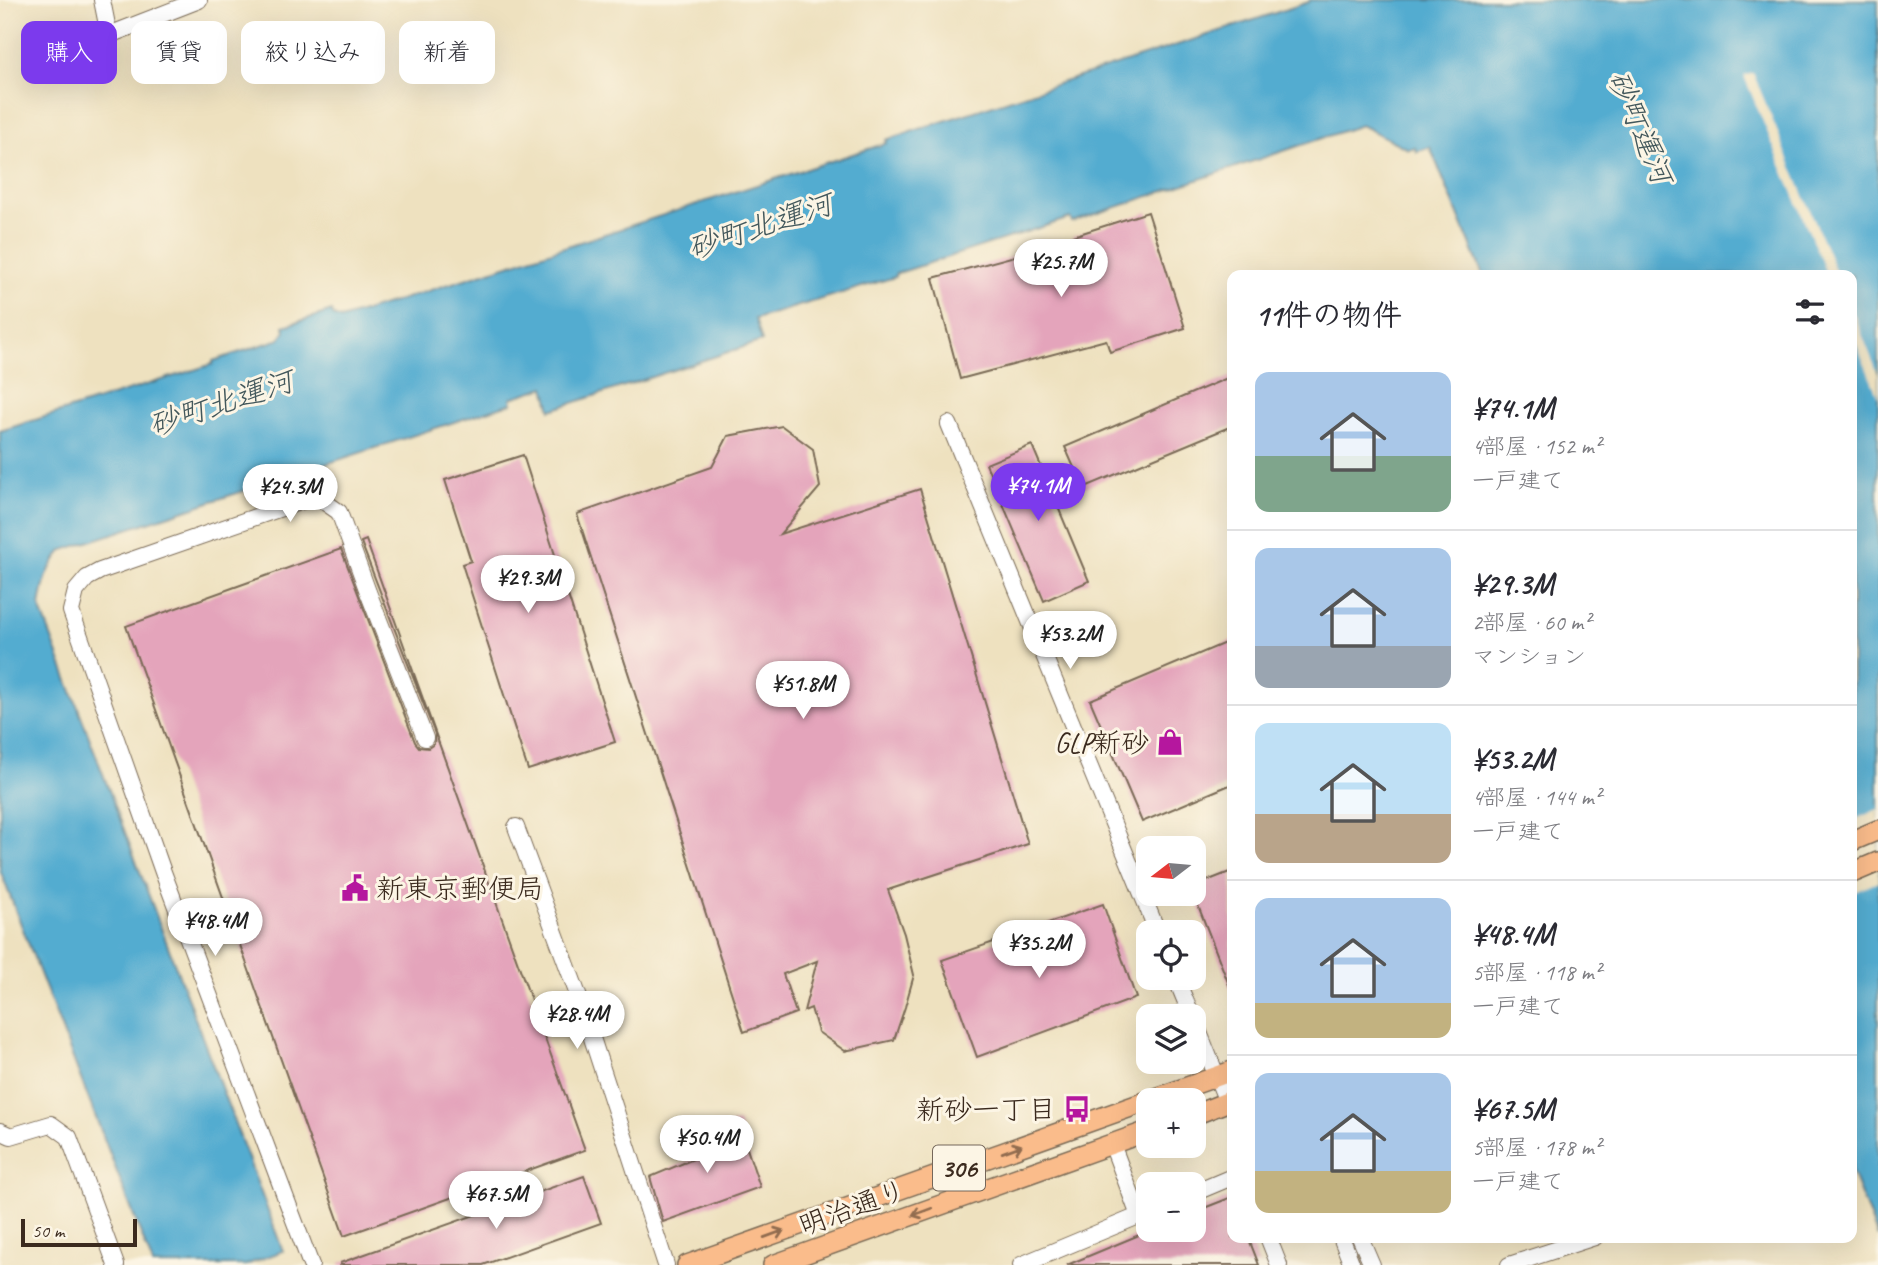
<!DOCTYPE html>
<html lang="ja">
<head>
<meta charset="utf-8">
<style>
  body { margin:0; font-family:Caveat,"Klee One",sans-serif; background:#f2f2f3; color:#2b2b33; height:100vh; display:flex; flex-direction:column; font-size:26px; white-space:nowrap }
  * { box-sizing:border-box; margin:0 }
  p { font-size:23px; color:#7c7c81 }
  .icon { flex:none; width:38px; height:38px; fill:none; stroke:currentColor; stroke-width:2; stroke-linecap:round; stroke-linejoin:round }
  .map { position:relative; flex:1; overflow:hidden }
  .drawer { position:absolute; left:1227px; top:270px; width:630px; height:973px; display:flex; flex-direction:column; background:#fff; border-radius:14px; box-shadow:0 7px 28px #0002 }
  .drawer>* { flex:none }
  .hud { position:absolute; left:21px; top:21px; width:665px; height:63px; display:flex; gap:14px }
  .needle { width:46px; rotate:254deg }
  .controls { position:absolute; left:1136px; top:836px; display:grid; gap:14px }
  .controls a { display:grid; place-items:center; width:70px; height:70px; border-radius:14px; background:#fff; box-shadow:0 7px 28px #0002; font-size:35px }
  .scale { position:absolute; left:21px; bottom:18px; width:116px; box-sizing:border-box; padding-left:7px; border:4px solid #3b2a1e; border-top:0; font-size:19px; line-height:24px; white-space:nowrap; color:#3b2a1e; -webkit-text-stroke:5px #fcf5e5; paint-order:stroke }
  .price { position:absolute; translate:-50% -60px; padding:0 16px; border-radius:24px; background:#fff; color:#222; font-size:23px; line-height:46px; filter:drop-shadow(0 2px 4px #0008) }
  .price::after { content:''; position:absolute; left:50%; top:42px; width:21px; height:16px; margin-left:-10px; background:inherit; clip-path:polygon(0 0,100% 0,50% 100%) }
  .price.current { background:#7c3aed; color:#fff }
  ul { padding:0; list-style:none }
  li { display:flex; align-items:center; gap:21px; height:175px; padding:0 28px }
  li+li { border-top:2px solid #e1e1e2 }
  li span { display:grid; place-items:center; flex:none; width:196px; height:140px; border-radius:14px; color:#555 }
  li>.icon { margin-inline-start:auto }
  span .icon { width:84px; height:84px; fill:#fffc; stroke-width:1 }
  li b { font-size:30px }
  h2 { display:flex; justify-content:space-between; align-items:center; height:84px; padding:0 28px; font-size:30px }
  .pill { padding:0 24px; border-radius:14px; background:#fff; box-shadow:0 7px 28px #0002; font-size:24px; line-height:63px }
  .pill.current { background:#7c3aed; color:#fff }
  .map>svg:first-child { display:block }
  .water { fill:#53acd0; stroke:#476b77; stroke-width:2 }
  .pier { fill:#eee1bf }
  .building { fill:#e4a4bb }
  .lines { fill:none; stroke-linecap:round; stroke-linejoin:round }
  .minor-casing { stroke:#7a6a56; stroke-width:18 }
  .major-casing { stroke:#7a6a56; stroke-width:22 }
  .minor { stroke:#fff; stroke-width:16 }
  .major { stroke:#fabc8b; stroke-width:19 }
  .oneway { stroke:#916c4f }
  .labels { text-anchor:middle; stroke-width:6; stroke-linejoin:round; paint-order:stroke }
  .shield { fill:#fcf5e5; stroke:#75675a; stroke-width:2 }
  .shield-label { font-size:26px; font-weight:bold; fill:#3b2a1e }
  .poi-label { font-size:28px; fill:#3b2a1e; stroke:#fcf5e5; text-anchor:end }
  .street-label { font-size:28px; fill:#3b2a1e; stroke:#fcf5e5 }
  .water-label { font-size:30px; font-style:italic; fill:#43585c; stroke:#fcf5e5 }
</style>
</head>
<body>
<div class="map">
<svg width="1878" height="1265" viewBox="0 0 1878 1265">
  <rect width="100%" height="100%" fill="#fcf5e5"/>
  <filter id="ink" filterUnits="userSpaceOnUse"><feTurbulence type="fractalNoise" baseFrequency=".0143" numOctaves="2"/><feDisplacementMap in="SourceGraphic" scale="14" xChannelSelector="R" yChannelSelector="G"/><feConvolveMatrix kernelMatrix="1 2 1 2 8 2 1 2 1" color-interpolation-filters="sRGB"/></filter>
  <filter id="wash" filterUnits="userSpaceOnUse"><feTurbulence type="fractalNoise" baseFrequency=".00686" numOctaves="4" result="noise"/><feDisplacementMap in="SourceGraphic" scale="28" xChannelSelector="R" yChannelSelector="G"/><feGaussianBlur stdDeviation="1.57" result="paint"/><feColorMatrix in="noise" values="0 0 0 0 0 0 0 0 0 0 0 0 0 0 0 0 0 1.4 0 .05"/><feComposite in="paint" operator="in"/></filter>
  <g filter="url(#wash)">
    <rect width="100%" height="100%" fill="#eee1bf"/>
    <path class="water" d="M1310,0H1878V1237L1852,1173V275H1483L1430,147L1416,152L1415,147L1408,149L1361,125L1072,222L1070,218L895,274V277L755,319L762,341L551,410L545,387L511,398L512,403L63,550C47,567 43,585 40,607L283,1251L246,1265H153L0,870V431L213,364V361L280,339L285,331L284,326L332,311L333,316L341,319L887,143L886,140L1309,2Z"/>
    <g class="pier">
      <polygon points="1753,73 1837,275 1827,275 1744,76"/>
      <polygon points="1852,310 1878,374 1878,397 1852,333"/>
      <polygon points="1878,809 1878,882 1852,893 1852,821"/>
    </g>
    <g id="blocks">
      <g class="building">
        <polygon points="1148,212 1185,328 1110,352 1106,340 960,379 933,278 1074,240 1073,236"/>
        <polygon points="1232,376 1232,426 1083,488 1065,447"/>
        <polygon points="782,426 813,449 820,487 780,534 920,489 1028,844 888,890 904,934 914,975 905,1007 894,1040 845,1051 818,1032 811,1008 804,1011 817,961 783,974 796,1013 744,1032 577,514 712,467 728,436"/>
        <polygon points="1032,445 1089,581 1044,601 986,464"/>
        <polygon points="523,455 615,742 528,770 462,564 471,561 445,480"/>
        <polygon points="366,540 585,1150 344,1236 126,626 341,549 415,742 419,747 428,748 434,744 435,734 361,542"/>
        <polygon points="1232,640 1232,784 1142,822 1090,700"/>
        <polygon points="1232,871 1232,990 1231,990 1194,895 1194,886"/>
        <polygon points="1103,904 1136,998 977,1057 942,960"/>
        <polygon points="738,1122 760,1187 663,1222 650,1177 703,1155 697,1135"/>
        <polygon points="584,1176 601,1223 483,1265 340,1265 340,1263"/>
        <polygon points="1232,1197 1232,1237 1248,1237 1259,1265 1067,1265 1151,1230 1194,1230 1194,1212"/>
      </g>
    </g>
  </g>
  <g filter="url(#ink)">
    <use href="#blocks" fill-opacity="0" stroke="#7a6a56" stroke-width="2"/>
    <g class="lines">
      <defs>
        <g id="minor">
          <polyline points="102,0 109,35 199,0"/>
          <polyline points="949,424 1158,933"/>
          <polyline points="516,827 578,995 666,1265"/>
          <polyline points="1176,978 1192,1017"/>
          <polyline points="1194,1020 1227,1102"/>
          <polyline points="0,1131 11,1136 51,1124 69,1137 116,1265"/>
          <polyline points="1112,1144 1139,1216"/>
          <polyline points="1194,1193 1232,1177"/>
          <polyline points="1268,1237 1279,1265"/>
          <polyline points="1341,1237 1352,1265"/>
          <polyline points="1360,1237 1372,1265"/>
          <polyline points="311,1265 163,872 71,611 76,591 87,578 100,571 316,496 339,512 368,592 425,738"/>
          <polyline points="1021,1265 1148,1212"/>
          <polyline points="1509,1265 1595,1237"/>
        </g>
        <g id="major">
          <polyline points="1852,841 1878,830"/>
          <polyline points="1852,873 1878,862"/>
          <polyline points="1194,1115 1232,1100"/>
          <polyline points="687,1265 1232,1071"/>
          <polyline points="773,1265 1148,1131"/>
        </g>
      </defs>
      <use href="#minor" class="minor-casing"/>
      <use href="#major" class="major-casing"/>
      <use href="#minor" class="minor"/>
      <use href="#major" class="major"/>
    </g>
    <defs><path id="oneway-shaft" d="M-6 0H5M1.5-3L5.5 0L1.5 3" fill="none" stroke-width="1.6" stroke-linecap="round" stroke-linejoin="round" transform="scale(1.75)"/></defs>
    <g class="oneway">
      <use href="#oneway-shaft" transform="translate(1012 1149) rotate(-20)"/>
      <use href="#oneway-shaft" transform="translate(922 1212) rotate(160)"/>
      <use href="#oneway-shaft" transform="translate(774 1234) rotate(-20)"/>
    </g>
  </g>
  <defs>
    <symbol id="shop-bare" viewBox="-9 -9 18 18"><path d="M-5-2.5h2.3a2.7 3.5 0 0 1 5.4 0H5L5.5 6h-11ZM-1.5-2.5h3a1.5 2.3 0 0 0-3 0Z" fill="#b5179e" stroke="#fcf5e5" stroke-width="2.5" paint-order="stroke"/></symbol>
    <symbol id="civic-bare" viewBox="-9 -9 18 18"><path d="M-.6-6.5H3V-4.5H.6V-3L4-1V1h2V6H-6V1h2V-1L-.6-3ZM-1.2 2.5V6h2.4V2.5Z" fill="#b5179e" stroke="#fcf5e5" stroke-width="2.5" paint-order="stroke"/></symbol>
    <symbol id="bus-bare" viewBox="-9 -9 18 18"><path d="M-5-6H5V4H4V6H2V4H-2V6H-4V4H-5ZM-3.5-4V0h7V-4ZM-3.5 1.2v1.5H-2V1.2ZM2 1.2v1.5H3.5V1.2Z" fill="#b5179e" stroke="#fcf5e5" stroke-width="2.5" paint-order="stroke"/></symbol>
  </defs>
  <g fill-rule="evenodd">
    <use href="#shop-bare" x="1151" y="723" width="38" height="38"/>
    <use href="#civic-bare" x="336" y="869" width="38" height="38"/>
    <use href="#bus-bare" x="1058" y="1090" width="38" height="38"/>
  </g>
  <g class="labels">
    <rect class="shield" x="933" y="1145.5" width="52" height="45" rx="5"/>
    <g class="shield-label">
      <text x="959" y="1177">306</text>
    </g>
    <g class="poi-label">
      <text x="1149" y="752">GLP新砂</text>
      <text x="376" y="898" text-anchor="start">新東京郵便局</text>
      <text x="1056" y="1119">新砂一丁目</text>
    </g>
    <g class="street-label">
      <text transform="translate(852 1207) rotate(-20)" y="10">明治通り</text>
    </g>
    <g class="water-label">
      <text transform="translate(1640 127) rotate(67)" y="10">砂町運河</text>
      <text transform="translate(760 226) rotate(-18)" y="10">砂町北運河</text>
      <text transform="translate(221 403) rotate(-18)" y="10">砂町北運河</text>
    </g>
  </g>
</svg>
<div class="controls">
<a><svg class="needle" viewBox="-14 -14 28 28"><path d="M0-13l5 13h-10z" fill="#e53935"/><path d="M0 13l5-13h-10z" fill="#7c7c81"/></svg></a>
<a><svg class="icon" aria-label="locate" viewBox="0 0 24 24"><circle cx="12" cy="12" r="6"/><path d="M12 2v4M12 18v4M2 12h4M18 12h4"/></svg></a>
<a><svg class="icon" aria-label="layers" viewBox="0 0 24 24"><path d="M12 4l9 5-9 5-9-5zM3 14l9 5 9-5"/></svg></a>
<a>+</a>
<a>−</a>
</div>
<div class="scale">50 m</div>
<b class="price" style="left:1061px;top:299px">¥25.7M</b>
<b class="price current" style="left:1038px;top:523px">¥74.1M</b>
<b class="price" style="left:290px;top:524px">¥24.3M</b>
<b class="price" style="left:528px;top:615px">¥29.3M</b>
<b class="price" style="left:1070px;top:671px">¥53.2M</b>
<b class="price" style="left:803px;top:721px">¥51.8M</b>
<b class="price" style="left:215px;top:958px">¥48.4M</b>
<b class="price" style="left:1039px;top:980px">¥35.2M</b>
<b class="price" style="left:577px;top:1051px">¥28.4M</b>
<b class="price" style="left:707px;top:1175px">¥50.4M</b>
<b class="price" style="left:496px;top:1231px">¥67.5M</b>
<div class="hud">
<a class="pill current">購入</a>
<a class="pill">賃貸</a>
<a class="pill">絞り込み</a>
<a class="pill">新着</a>
</div>
<section class="drawer">
<h2>11件の物件<svg class="icon" aria-label="filters" viewBox="0 0 24 24"><path d="M4 7h16M4 17h16"/><circle cx="9" cy="7" r="2"/><circle cx="15" cy="17" r="2"/></svg></h2>
<ul>
<li><span style="background:linear-gradient(#a9c7e8 60%,#7fa58c 0)"><svg class="icon" aria-label="home" viewBox="0 0 24 24"><path d="M3 11l9-7 9 7M6 9v11h12V9"/></svg></span><div><b>¥74.1M</b><p>4部屋 · 152 m²</p><p>一戸建て</p></div></li>
<li><span style="background:linear-gradient(#a9c7e8 70%,#9aa5b1 0)"><svg class="icon" aria-label="home" viewBox="0 0 24 24"><path d="M3 11l9-7 9 7M6 9v11h12V9"/></svg></span><div><b>¥29.3M</b><p>2部屋 · 60 m²</p><p>マンション</p></div></li>
<li><span style="background:linear-gradient(#bfe0f5 65%,#b9a48a 0)"><svg class="icon" aria-label="home" viewBox="0 0 24 24"><path d="M3 11l9-7 9 7M6 9v11h12V9"/></svg></span><div><b>¥53.2M</b><p>4部屋 · 144 m²</p><p>一戸建て</p></div></li>
<li><span style="background:linear-gradient(#a9c7e8 75%,#c2b280 0)"><svg class="icon" aria-label="home" viewBox="0 0 24 24"><path d="M3 11l9-7 9 7M6 9v11h12V9"/></svg></span><div><b>¥48.4M</b><p>5部屋 · 118 m²</p><p>一戸建て</p></div></li>
<li><span style="background:linear-gradient(#a9c7e8 70%,#c2b280 0)"><svg class="icon" aria-label="home" viewBox="0 0 24 24"><path d="M3 11l9-7 9 7M6 9v11h12V9"/></svg></span><div><b>¥67.5M</b><p>5部屋 · 178 m²</p><p>一戸建て</p></div></li>
</ul>
</section>
</div>
</body>
</html>
